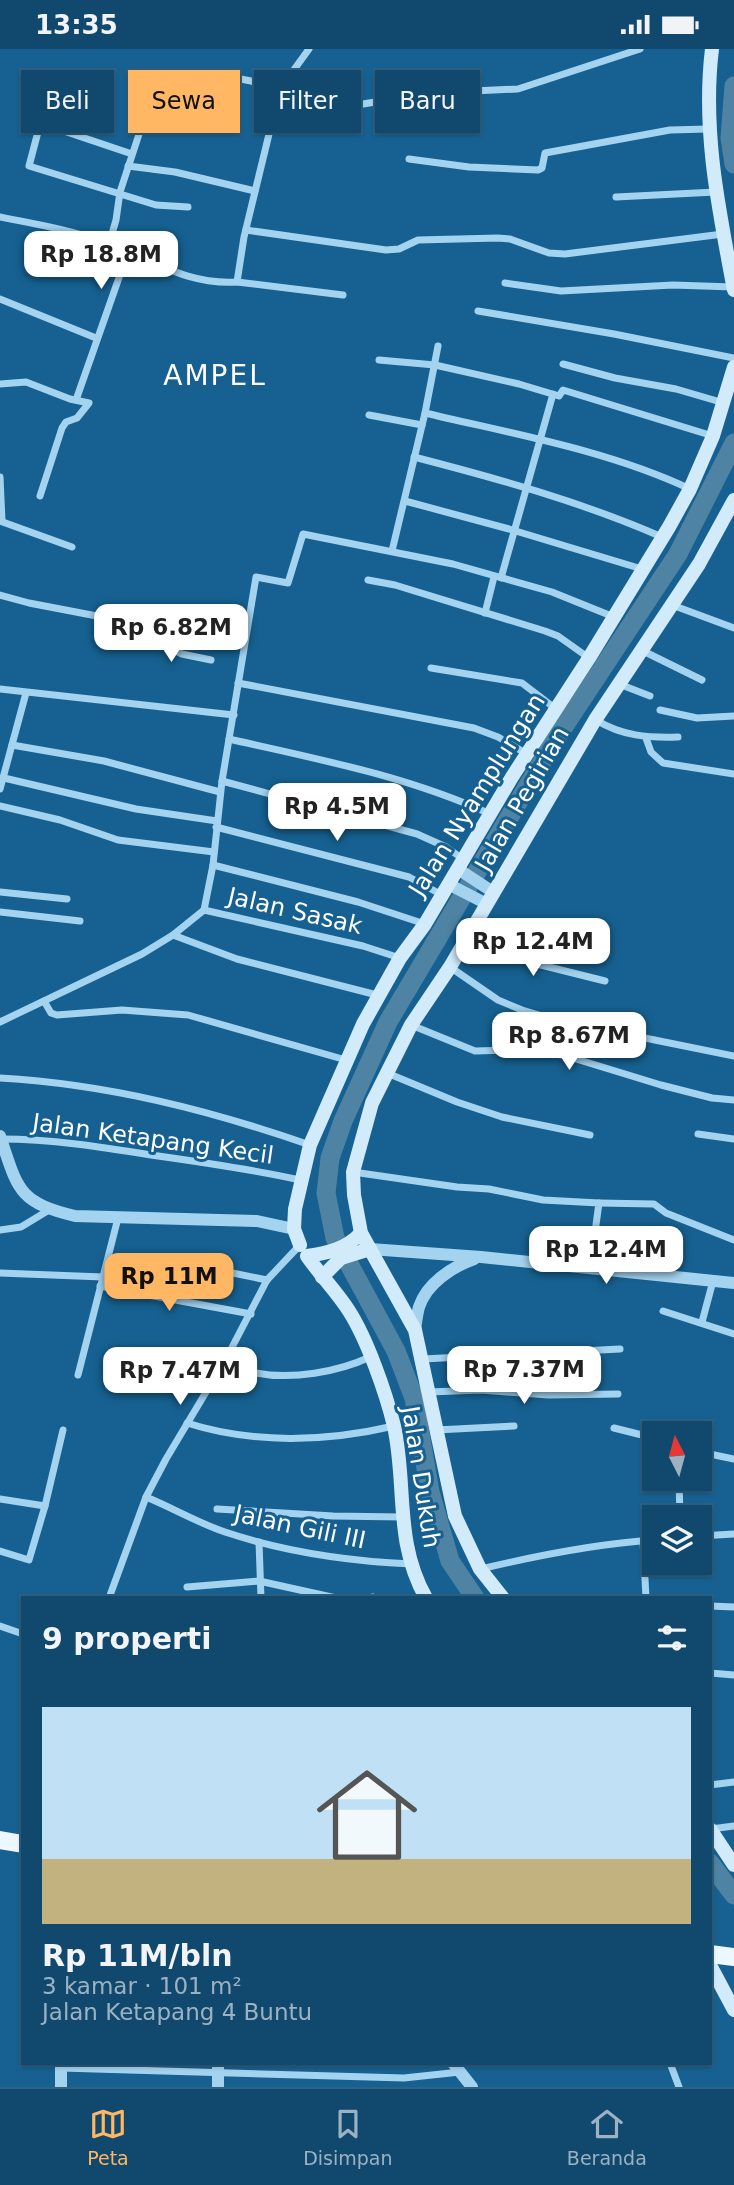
<!DOCTYPE html>
<html lang="id">
<head>
<meta charset="utf-8">
<style>
  body { margin:0; font-family:"DejaVu Sans",sans-serif; background:#195072; color:#f1f3f6; height:100vh; display:flex; flex-direction:column; font-size:26px; white-space:nowrap }
  * { box-sizing:border-box; margin:0 }
  p { font-size:23px; color:#9cb2c2 }
  .icon { flex:none; width:38px; height:38px; fill:none; stroke:currentColor; stroke-width:2; stroke-linecap:round; stroke-linejoin:round }
  .map { position:relative; flex:1; overflow:hidden }
  .sheet { position:absolute; left:21px; top:1547px; width:691px; height:469px; display:flex; flex-direction:column; background:#10496d; border-radius:0px; box-shadow:0 2px 5px #0004,0 0 0 2px #306180 }
  .sheet>* { flex:none }
  .banner { position:absolute; left:21px; top:21px; width:693px; height:63px; display:flex; gap:14px }
  .needle { width:46px; rotate:354deg }
  .tools { position:absolute; left:642px; top:1372px; display:grid; gap:14px }
  .tools a { display:grid; place-items:center; width:70px; height:70px; border-radius:0px; background:#10496d; box-shadow:0 2px 5px #0004,0 0 0 2px #306180; font-size:35px }
  .price { position:absolute; translate:-50% -60px; padding:0 16px; border-radius:14px; background:#fff; color:#222; font-size:23px; line-height:46px; filter:drop-shadow(0 2px 4px #0008) }
  .price::after { content:''; position:absolute; left:50%; top:42px; width:21px; height:16px; margin-left:-10px; background:inherit; clip-path:polygon(0 0,100% 0,50% 100%) }
  .price.selected { background:#ffb763; color:#111 }
  ul { padding:0; list-style:none }
  li { display:grid; align-content:center; gap:14px; height:371px; padding:0 21px }
  li span { display:grid; place-items:center; height:217px; border-radius:0px; color:#555 }
  li>.icon { margin-inline-start:auto }
  span .icon { width:126px; height:126px; fill:#fffc; stroke-width:1 }
  li b { font-size:30px }
  h2 { display:flex; justify-content:space-between; align-items:center; height:84px; padding:0 21px; font-size:30px }
  .chip { padding:0 24px; border-radius:0px; background:#10496d; box-shadow:0 2px 5px #0004,0 0 0 2px #306180; font-size:24px; line-height:63px }
  .chip.selected { background:#ffb763; color:#111 }
  .status { display:flex; justify-content:space-between; align-items:center; height:49px; padding:0 35px; background:#10496d; direction:ltr }
  .status svg { height:19px; fill:currentColor }
  .menu { display:flex; justify-content:space-around; align-items:center; height:98px; border-top:2px solid #306180; background:#10496d; font-size:19px; color:#9cb2c2 }
  .menu a { display:grid; justify-items:center; gap:4px }
  .menu .selected { color:#ffb763 }
  .map>svg:first-child { display:block }
  .lines { fill:none; stroke-linecap:round; stroke-linejoin:round }
  .river { stroke:#4e83a4; stroke-width:19 }
  .minor { stroke:#a4d3f0; stroke-width:7 }
  .tertiary { stroke:#a4d3f0; stroke-width:12 }
  .secondary { stroke:#d2ebfb; stroke-width:14 }
  .primary { stroke:#edf7ff; stroke-width:18 }
  .labels { text-anchor:middle; stroke-width:6; stroke-linejoin:round; paint-order:stroke }
  .street-label { font-size:24px; fill:#fff; stroke:#166191 }
  .quarter-label { font-size:28px; letter-spacing:2px; fill:#fff; stroke:#166191 }
</style>
</head>
<body>
<div class="status"><b>13:35</b><svg viewBox="0 0 49 12"><path d="M0 12V9h3v3zM5 12V6h3v6zM10 12V3h3v9zM15 12V0h3v12zM26 1h20v11H26zM47 4h2v5h-2z"/></svg></div>
<div class="map">
<svg width="734" height="2038" viewBox="0 0 734 2038">
  <rect width="100%" height="100%" fill="#166191"/>
  <g class="lines">
    <g class="river">
      <polyline points="734,37 730,89 734,115"/>
      <polyline points="475,1549 450,1512 430,1443 414,1349 396,1302 335,1189 326,1144 330,1109 343,1072 388,973 555,691 678,505 734,394"/>
      <polyline points="710,1814 734,1846"/>
    </g>
    <g class="minor">
      <polyline points="192,23 209,24 251,32 315,49 363,55 431,44 518,40 640,0"/>
      <polyline points="49,41 29,117 156,156 188,158"/>
      <polyline points="40,74 132,105"/>
      <polyline points="409,110 469,118 538,121 542,119 545,104 670,81 708,80"/>
      <polyline points="128,117 175,123 255,142"/>
      <polyline points="616,148 716,143"/>
      <path d="M0,168C37,175 75,182 110,195C155,212 187,236 237,233L244,188L280,40L309,0"/>
      <polyline points="246,181 386,201 399,200 418,191 498,189 510,190 549,204 565,205 723,185"/>
      <polyline points="109,195 116,171 120,143 144,70"/>
      <polyline points="237,233 343,246"/>
      <polyline points="505,234 561,242 673,236 733,238"/>
      <polyline points="0,250 96,289"/>
      <polyline points="478,262 614,285 734,309"/>
      <polyline points="379,311 435,316 519,335 559,347 563,341 713,387"/>
      <polyline points="563,315 615,329 676,340 724,354"/>
      <polyline points="0,335 26,333 70,350 89,354 77,369 66,373 62,379 40,447"/>
      <polyline points="76,351 128,203"/>
      <path d="M425,364C513,385 607,401 690,440"/>
      <polyline points="369,366 422,376"/>
      <path d="M414,408C499,430 582,453 662,488"/>
      <polyline points="0,428 2,472"/>
      <polyline points="405,452 509,480 642,520"/>
      <polyline points="0,472 72,498"/>
      <polyline points="392,502 425,364 438,297"/>
      <polyline points="501,529 553,345"/>
      <polyline points="368,531 395,536 545,582 558,587 589,609"/>
      <polyline points="0,546 29,554 102,568 144,586 182,605 211,611"/>
      <polyline points="672,556 734,579"/>
      <polyline points="485,564 494,528"/>
      <polyline points="641,601 702,631"/>
      <polyline points="431,619 522,634 556,660"/>
      <polyline points="238,634 474,679 498,688 527,705"/>
      <polyline points="619,635 650,647"/>
      <polyline points="0,640 234,666"/>
      <polyline points="660,661 697,669 734,667"/>
      <path d="M596,671C622,687 648,689 678,688"/>
      <polyline points="646,689 651,703 663,714 734,725"/>
      <path d="M229,690C317,710 407,727 490,765"/>
      <polyline points="12,696 104,712 220,743"/>
      <polyline points="4,729 136,760 217,772"/>
      <polyline points="222,732 417,785 446,798 463,810"/>
      <polyline points="0,740 26,644"/>
      <polyline points="0,757 60,771 118,791 214,803"/>
      <polyline points="216,778 409,828 442,846"/>
      <polyline points="213,816 358,853 425,875"/>
      <polyline points="0,843 67,850"/>
      <polyline points="204,861 213,816 222,732 256,528 288,534 303,485 453,515 552,543 614,568"/>
      <polyline points="0,863 80,872"/>
      <polyline points="173,886 237,910 377,946"/>
      <polyline points="468,887 533,914 605,932"/>
      <polyline points="450,918 498,951 522,961 556,971 734,1007"/>
      <polyline points="44,952 51,964 57,966 122,961 188,966 346,1011"/>
      <polyline points="0,973 142,905 173,886 204,861 363,897 400,909"/>
      <polyline points="411,976 475,1002 512,1001 563,1006 661,1036 712,1049 734,1051"/>
      <polyline points="387,1024 457,1053 502,1068 590,1086"/>
      <path d="M0,1029C107,1035 209,1061 310,1096"/>
      <polyline points="698,1085 734,1090"/>
      <path d="M1,1090C51,1090 101,1098 151,1106C201,1113 251,1120 300,1131"/>
      <polyline points="353,1123 457,1138 489,1140 543,1151 599,1154 590,1219"/>
      <polyline points="599,1154 654,1155 666,1164 734,1191"/>
      <polyline points="0,1181 21,1178 49,1161"/>
      <polyline points="213,1220 267,1231"/>
      <polyline points="0,1224 103,1228"/>
      <polyline points="100,1237 251,1265"/>
      <polyline points="663,1262 734,1285"/>
      <polyline points="702,1273 713,1232"/>
      <polyline points="423,1310 620,1300"/>
      <path d="M225,1313C235,1317 245,1322 256,1324C292,1331 338,1323 370,1308"/>
      <polyline points="78,1326 118,1169"/>
      <polyline points="429,1343 481,1341 549,1346 618,1345"/>
      <path d="M187,1374C253,1395 326,1393 394,1377"/>
      <polyline points="614,1379 654,1389"/>
      <polyline points="436,1381 514,1377"/>
      <polyline points="700,1403 734,1410"/>
      <polyline points="679,1430 680,1468"/>
      <path d="M146,1448C173,1459 198,1474 225,1483C285,1503 348,1512 411,1515"/>
      <polyline points="0,1450 45,1457"/>
      <polyline points="217,1460 333,1467 402,1468"/>
      <polyline points="700,1487 734,1485"/>
      <polyline points="643,1492 646,1549"/>
      <polyline points="259,1493 261,1549"/>
      <polyline points="0,1502 29,1511 45,1457 63,1381"/>
      <path d="M481,1520C539,1506 594,1495 654,1491"/>
      <polyline points="187,1538 259,1532 336,1549"/>
      <polyline points="109,1549 146,1448 166,1410 227,1308 267,1231 300,1196"/>
      <polyline points="369,1549 373,1548"/>
      <polyline points="710,1557 734,1558"/>
      <polyline points="0,1577 23,1585"/>
      <polyline points="710,1624 734,1626"/>
      <polyline points="710,1736 734,1733"/>
      <polyline points="711,1780 734,1777"/>
      <polyline points="670,2014 679,2038"/>
      <polyline points="61,2019 404,2029 460,2023"/>
    </g>
    <g class="tertiary">
      <polyline points="458,820 493,843"/>
      <polyline points="448,835 487,855"/>
      <path d="M0,1087C18,1140 17,1153 75,1167L257,1172L294,1180"/>
      <polyline points="370,1200 481,1208 734,1234"/>
      <path d="M415,1281C416,1274 417,1265 419,1258C427,1234 452,1218 474,1210"/>
      <polyline points="453,2014 472,2038"/>
      <polyline points="61,2038 61,2014"/>
      <polyline points="218,2038 218,2014"/>
    </g>
    <g class="secondary">
      <path d="M712,0C702,82 719,161 734,241"/>
      <path d="M361,1184C346,1200 328,1204 307,1207C320,1226 337,1243 349,1262C367,1290 386,1344 394,1377C407,1436 394,1493 426,1549"/>
      <polyline points="300,1196 294,1180 295,1160 310,1096 363,975 400,909 425,875 512,728 589,609 669,478 690,440 713,387 734,318"/>
      <polyline points="322,1228 341,1209 370,1200"/>
      <polyline points="503,1549 480,1520 455,1467 415,1281 361,1184 354,1146 353,1123 372,1054 411,976 450,918 595,671 699,515 734,451"/>
      <polyline points="710,1780 734,1816"/>
      <polyline points="710,1916 734,1961"/>
    </g>
    <g class="primary">
      <polyline points="0,1791 23,1795"/>
      <polyline points="710,1905 734,1908"/>
    </g>
  </g>
  <g class="labels">
    <g class="street-label">
      <text transform="translate(477 746) rotate(-58)" y="8">Jalan Nyamplungan</text>
      <text transform="translate(522 750) rotate(-60)" y="8">Jalan Pegirian</text>
      <text transform="translate(295 862) rotate(13)" y="8">Jalan Sasak</text>
      <text transform="translate(153 1090) rotate(8)" y="8">Jalan Ketapang Kecil</text>
      <text transform="translate(421 1428) rotate(81)" y="8">Jalan Dukuh</text>
      <text transform="translate(300 1478) rotate(12)" y="8">Jalan Gili III</text>
    </g>
    <g class="quarter-label">
      <text x="215" y="336">AMPEL</text>
    </g>
  </g>
</svg>
<div class="tools">
<a><svg class="needle" viewBox="-14 -14 28 28"><path d="M0-13l5 13h-10z" fill="#e53935"/><path d="M0 13l5-13h-10z" fill="#9cb2c2"/></svg></a>
<a><svg class="icon" aria-label="layers" viewBox="0 0 24 24"><path d="M12 4l9 5-9 5-9-5zM3 14l9 5 9-5"/></svg></a>
</div>
<b class="price" style="left:101px;top:242px">Rp 18.8M</b>
<b class="price" style="left:171px;top:615px">Rp 6.82M</b>
<b class="price" style="left:337px;top:794px">Rp 4.5M</b>
<b class="price" style="left:533px;top:929px">Rp 12.4M</b>
<b class="price" style="left:569px;top:1023px">Rp 8.67M</b>
<b class="price" style="left:606px;top:1237px">Rp 12.4M</b>
<b class="price selected" style="left:169px;top:1264px">Rp 11M</b>
<b class="price" style="left:524px;top:1357px">Rp 7.37M</b>
<b class="price" style="left:180px;top:1358px">Rp 7.47M</b>
<div class="banner">
<a class="chip">Beli</a>
<a class="chip selected">Sewa</a>
<a class="chip">Filter</a>
<a class="chip">Baru</a>
</div>
<section class="sheet">
<h2>9 properti<svg class="icon" aria-label="filters" viewBox="0 0 24 24"><path d="M4 7h16M4 17h16"/><circle cx="9" cy="7" r="2"/><circle cx="15" cy="17" r="2"/></svg></h2>
<ul>
<li><span style="background:linear-gradient(#bfe0f5 70%,#c2b280 0)"><svg class="icon" aria-label="home" viewBox="0 0 24 24"><path d="M3 11l9-7 9 7M6 9v11h12V9"/></svg></span><div><b>Rp 11M/bln</b><p>3 kamar · 101 m²</p><p>Jalan Ketapang 4 Buntu</p></div></li>
</ul>
</section>
</div>
<nav class="menu">
<a class="selected"><svg class="icon" aria-label="map" viewBox="0 0 24 24"><path d="M3 6l6-2 6 2 6-2v14l-6 2-6-2-6 2zM9 4v14M15 6v14"/></svg>Peta</a>
<a><svg class="icon" aria-label="saved" viewBox="0 0 24 24"><path d="M7 4h10v16l-5-4-5 4z"/></svg>Disimpan</a>
<a><svg class="icon" aria-label="home" viewBox="0 0 24 24"><path d="M3 11l9-7 9 7M6 9v11h12V9"/></svg>Beranda</a>
</nav>
</body>
</html>
